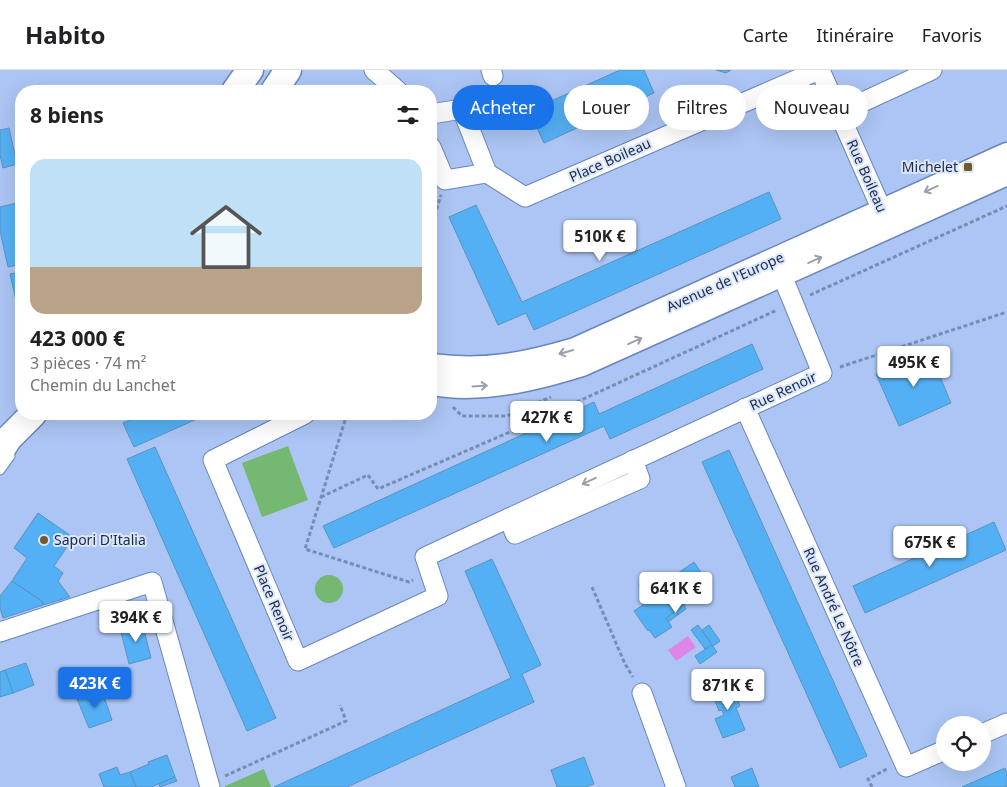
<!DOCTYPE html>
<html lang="fr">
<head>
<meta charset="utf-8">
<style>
  body { margin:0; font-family:"Noto Sans",sans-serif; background:#f6f6f6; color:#202124; height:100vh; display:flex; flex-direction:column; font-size:19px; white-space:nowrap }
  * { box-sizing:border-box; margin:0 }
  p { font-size:16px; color:#757577 }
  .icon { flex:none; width:28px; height:28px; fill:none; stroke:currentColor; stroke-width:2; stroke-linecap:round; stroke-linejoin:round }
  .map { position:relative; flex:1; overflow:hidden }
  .side { position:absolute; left:15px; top:15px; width:422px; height:335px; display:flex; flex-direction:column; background:#fff; border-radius:20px; box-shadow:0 5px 20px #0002 }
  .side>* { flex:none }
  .hud { position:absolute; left:452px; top:15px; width:475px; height:45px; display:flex; gap:10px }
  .tools { position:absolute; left:936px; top:646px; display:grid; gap:10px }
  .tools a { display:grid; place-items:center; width:55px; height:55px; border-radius:50%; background:#fff; box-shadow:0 5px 20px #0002; font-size:25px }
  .price { position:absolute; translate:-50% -42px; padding:0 11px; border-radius:5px; background:#fff; color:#222; font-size:16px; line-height:32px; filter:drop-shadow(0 1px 2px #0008) }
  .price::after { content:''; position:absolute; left:50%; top:30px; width:15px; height:11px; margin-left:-8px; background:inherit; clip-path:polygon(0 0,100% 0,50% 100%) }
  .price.selected { background:#1a73e8; color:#fff }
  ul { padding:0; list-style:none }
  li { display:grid; align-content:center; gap:10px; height:265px; padding:0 15px }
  li span { display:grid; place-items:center; height:155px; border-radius:15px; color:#555 }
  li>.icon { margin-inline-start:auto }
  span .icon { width:90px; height:90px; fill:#fffc; stroke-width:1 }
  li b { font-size:21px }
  h2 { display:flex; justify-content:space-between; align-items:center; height:60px; padding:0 15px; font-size:21px }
  .tag { padding:0 18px; border-radius:22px; background:#fff; box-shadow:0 5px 20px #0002; font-size:18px; line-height:45px }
  .tag.selected { background:#1a73e8; color:#fff }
  header { display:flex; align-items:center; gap:30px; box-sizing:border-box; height:70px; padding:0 25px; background:#fff; border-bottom:1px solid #e0e0e0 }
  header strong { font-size:24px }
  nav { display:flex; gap:28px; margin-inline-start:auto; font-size:18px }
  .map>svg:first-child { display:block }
  .green { fill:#75b872 }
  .water { fill:#de86e8 }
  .building { fill:#54b0f4; stroke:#5993bf }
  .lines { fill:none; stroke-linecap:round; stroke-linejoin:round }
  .service-casing { stroke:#6985bc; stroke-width:11 }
  .minor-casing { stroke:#6985bc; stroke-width:21 }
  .tertiary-casing { stroke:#6985bc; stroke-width:25 }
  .secondary-casing { stroke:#6985bc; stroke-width:29 }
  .path { stroke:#788cb3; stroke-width:3; stroke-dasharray:4 2.5; stroke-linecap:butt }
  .service { stroke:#fff; stroke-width:9 }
  .minor { stroke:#fff; stroke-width:19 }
  .tertiary { stroke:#fff; stroke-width:22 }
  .secondary { stroke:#fff; stroke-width:26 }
  .oneway { stroke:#9a9fa9 }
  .poi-dot { fill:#715a2a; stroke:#d9e6fe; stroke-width:2 }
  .labels { text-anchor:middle; stroke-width:4; stroke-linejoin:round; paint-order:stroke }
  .street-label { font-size:14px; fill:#1e2940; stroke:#d9e6fe }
  .poi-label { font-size:14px; fill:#1e2940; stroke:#d9e6fe; text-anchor:end }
</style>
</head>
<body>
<header>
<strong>Habito</strong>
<nav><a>Carte</a><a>Itinéraire</a><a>Favoris</a></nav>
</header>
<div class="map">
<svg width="1007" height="717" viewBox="0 0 1007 717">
  <rect width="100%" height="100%" fill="#acc5f4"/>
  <g class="green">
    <polygon points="288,376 308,430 262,447 242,393"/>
    <circle cx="329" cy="519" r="14"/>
    <polygon points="264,699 271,717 225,717 225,716"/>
  </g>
  <polygon class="water" points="688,566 696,577 676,591 668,580"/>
  <g class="building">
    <polygon points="620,0 644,0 654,23 544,73 529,41"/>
    <polygon points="716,0 731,0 726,3"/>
    <polygon points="9,58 17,94 3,98 0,85 0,60"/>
    <polygon points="769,122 781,149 534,260 526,243 498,255 449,147 476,135 522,232"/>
    <polygon points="21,132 21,194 8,197 0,161 0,137"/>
    <polygon points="21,202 21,243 19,244 10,204"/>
    <polygon points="752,274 763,299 610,369 604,356 334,478 323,456 594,332 599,344"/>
    <polygon points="929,280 951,333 899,356 876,304"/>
    <polygon points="144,344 208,344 134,377 123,353"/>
    <polygon points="155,377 276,648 247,661 127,389"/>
    <polygon points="729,380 867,686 840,698 702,392"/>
    <polygon points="38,443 71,466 71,471 54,496 63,503 58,511 70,527 43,535 43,532 12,511 27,488 14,478"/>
    <polygon points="994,452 1006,480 865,543 853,516"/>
    <polygon points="492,489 541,595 522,604 534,632 347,717 274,717 511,608 465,501"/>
    <polygon points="694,492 710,516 666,548 672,557 655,568 649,560 648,561 634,541 650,530 639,515 655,504 662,514"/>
    <polygon points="12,511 43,532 43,535 3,548 0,538 0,526"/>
    <polygon points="684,535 686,539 668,552 666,548"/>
    <polygon points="142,552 151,588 129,594 120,558"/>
    <polygon points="698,555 712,575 705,579 691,560"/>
    <polygon points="709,555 720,571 713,576 702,560"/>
    <polygon points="712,575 717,582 700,594 695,586"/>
    <polygon points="26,593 34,615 13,623 5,600"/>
    <polygon points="5,600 13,623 0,627 0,602"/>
    <polygon points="731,614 740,636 736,638 745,660 723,668 715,649 724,645 722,640 719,641 711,621"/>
    <polygon points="102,621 112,650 89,658 77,629"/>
    <polygon points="167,685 175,707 151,717 136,717 130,702 149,694 148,692"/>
    <polygon points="584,687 594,714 585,717 557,717 551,700"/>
    <polygon points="117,697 120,705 130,702 136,717 104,717 99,704"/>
    <polygon points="752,698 759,717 735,717 731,707"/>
    <polygon points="1005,698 1007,704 1007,717 962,717"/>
    <polygon points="175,707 177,711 160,717 159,714"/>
  </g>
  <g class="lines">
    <defs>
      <polyline id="service" points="0,400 10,386"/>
      <g id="minor">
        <polyline points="374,0 398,21"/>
        <polyline points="491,0 493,6"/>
        <polyline points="820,0 888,154"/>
        <polyline points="839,43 932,0"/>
        <polyline points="431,44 462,39 487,103 525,127 819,0"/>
        <polyline points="431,77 445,110 487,103"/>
        <polyline points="745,338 906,697 945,680"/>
        <polyline points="305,344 213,390 298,591 438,526 425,487 822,303 777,193"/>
        <polyline points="509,448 515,464 640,409 633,390"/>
        <polyline points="0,562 152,512 210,717"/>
        <polyline points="642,623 676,717"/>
        <polyline points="982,664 1007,653"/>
      </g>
      <g id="tertiary">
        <path d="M431,295C484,302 524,294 575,279L1007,84"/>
        <path d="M431,314C481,323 534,310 582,295L1007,104"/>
      </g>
      <g id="secondary">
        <polyline points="235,21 250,0"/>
        <polyline points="274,21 288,0"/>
        <polyline points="0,382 9,368 33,344"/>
      </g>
    </defs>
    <use href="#service" class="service-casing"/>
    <use href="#minor" class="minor-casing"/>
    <use href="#tertiary" class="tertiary-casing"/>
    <use href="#secondary" class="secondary-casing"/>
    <g class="path">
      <path d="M330,21C341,15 349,15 360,21"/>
      <polyline points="431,158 441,125"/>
      <polyline points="810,225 1007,136"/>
      <polyline points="840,297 1007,242"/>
      <polyline points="453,337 462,346 507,346 551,327"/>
      <polyline points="347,344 305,479 409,512 413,510"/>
      <polyline points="321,427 368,405 378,419 540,349 777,240"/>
      <polyline points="592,517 625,594 633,607"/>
      <polyline points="225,706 346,651 340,635"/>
      <polyline points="872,717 868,709 887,699"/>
    </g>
    <use href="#service" class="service"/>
    <use href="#minor" class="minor"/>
    <use href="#tertiary" class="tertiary"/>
    <use href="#secondary" class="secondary"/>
  </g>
  <defs><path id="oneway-shaft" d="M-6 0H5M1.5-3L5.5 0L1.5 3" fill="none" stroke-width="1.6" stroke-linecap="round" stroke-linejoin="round" transform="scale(1.25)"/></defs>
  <g class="oneway">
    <use href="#oneway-shaft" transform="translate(931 119) rotate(156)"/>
    <use href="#oneway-shaft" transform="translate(815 190) rotate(-24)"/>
    <use href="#oneway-shaft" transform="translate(635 271) rotate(-24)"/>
    <use href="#oneway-shaft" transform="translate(566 282) rotate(164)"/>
    <use href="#oneway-shaft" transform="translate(480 316) rotate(-4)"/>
    <use href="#oneway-shaft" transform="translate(589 411) rotate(155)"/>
  </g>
  <g class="poi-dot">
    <rect x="963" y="92" width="10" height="10" rx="2.5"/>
    <circle cx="44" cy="470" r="5"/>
  </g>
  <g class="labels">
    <g class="street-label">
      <text transform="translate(610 90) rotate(-24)" y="5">Place Boileau</text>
      <text transform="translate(867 106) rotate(66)" y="5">Rue Boileau</text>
      <text transform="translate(725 212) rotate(-24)" y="5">Avenue de l'Europe</text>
      <text transform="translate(783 321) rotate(-25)" y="5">Rue Renoir</text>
      <text transform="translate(274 533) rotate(67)" y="5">Place Renoir</text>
      <text transform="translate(834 537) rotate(66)" y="5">Rue André Le Nôtre</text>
    </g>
    <g class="poi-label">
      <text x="958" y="102">Michelet</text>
      <text x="54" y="475" text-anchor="start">Sapori D'Italia</text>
    </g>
  </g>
</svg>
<div class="tools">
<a><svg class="icon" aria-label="locate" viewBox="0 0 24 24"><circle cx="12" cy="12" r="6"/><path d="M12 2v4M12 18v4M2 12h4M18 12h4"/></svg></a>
</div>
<b class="price" style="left:600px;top:192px">510K €</b>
<b class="price" style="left:914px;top:318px">495K €</b>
<b class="price" style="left:547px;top:373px">427K €</b>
<b class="price" style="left:930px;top:498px">675K €</b>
<b class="price" style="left:676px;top:544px">641K €</b>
<b class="price" style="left:136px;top:573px">394K €</b>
<b class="price selected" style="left:95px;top:639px">423K €</b>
<b class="price" style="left:728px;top:641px">871K €</b>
<div class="hud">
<a class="tag selected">Acheter</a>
<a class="tag">Louer</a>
<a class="tag">Filtres</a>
<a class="tag">Nouveau</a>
</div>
<section class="side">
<h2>8 biens<svg class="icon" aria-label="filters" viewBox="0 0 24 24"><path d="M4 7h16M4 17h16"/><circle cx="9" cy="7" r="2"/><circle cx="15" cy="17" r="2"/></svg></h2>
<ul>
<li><span style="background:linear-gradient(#bfe0f5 70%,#b9a48a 0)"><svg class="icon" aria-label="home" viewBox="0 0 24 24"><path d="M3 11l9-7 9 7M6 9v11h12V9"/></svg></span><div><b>423 000 €</b><p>3 pièces · 74 m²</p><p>Chemin du Lanchet</p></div></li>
</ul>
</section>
</div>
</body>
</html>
